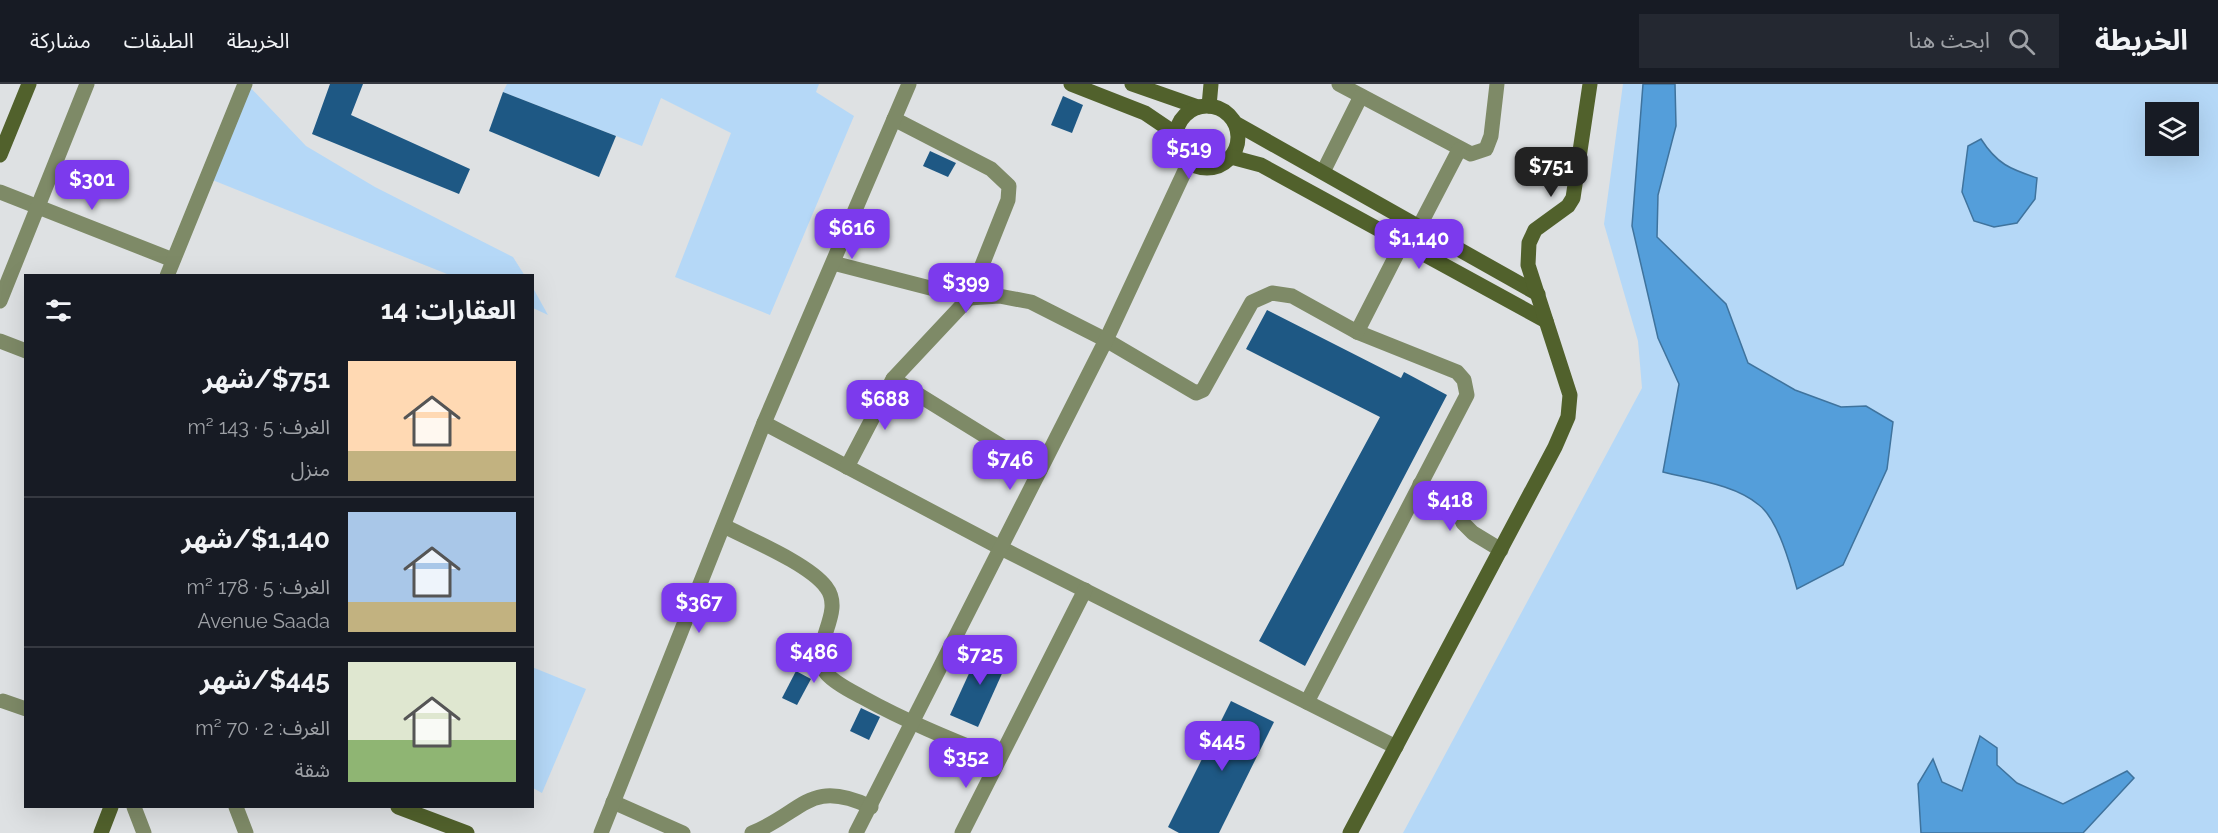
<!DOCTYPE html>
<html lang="ar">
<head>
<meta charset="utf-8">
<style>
  body { margin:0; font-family:Raleway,"Noto Sans Arabic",sans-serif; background:#242831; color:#f1f3f6; direction:rtl; height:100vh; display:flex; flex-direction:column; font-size:22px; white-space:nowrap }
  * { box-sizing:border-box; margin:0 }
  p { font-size:20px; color:#9ea1a6 }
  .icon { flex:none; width:33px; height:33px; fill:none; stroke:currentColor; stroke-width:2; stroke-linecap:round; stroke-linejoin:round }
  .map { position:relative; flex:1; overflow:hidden; direction:ltr }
  .sheet { position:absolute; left:24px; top:190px; width:510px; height:534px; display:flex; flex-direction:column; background:#171b24; border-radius:0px; box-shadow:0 6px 24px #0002; direction:rtl }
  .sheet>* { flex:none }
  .fabs { position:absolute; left:2145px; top:18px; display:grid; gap:12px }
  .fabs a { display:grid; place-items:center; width:54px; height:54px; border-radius:0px; background:#171b24; box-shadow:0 6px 24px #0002; font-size:30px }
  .price { position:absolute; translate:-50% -51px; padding:0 14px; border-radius:12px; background:#7c3aed; color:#fff; font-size:20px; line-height:39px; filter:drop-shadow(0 2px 3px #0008) }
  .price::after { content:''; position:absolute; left:50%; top:36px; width:18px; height:14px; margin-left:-9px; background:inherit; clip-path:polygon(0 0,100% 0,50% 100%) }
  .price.active { background:#222; color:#fff }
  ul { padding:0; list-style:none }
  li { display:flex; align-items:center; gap:18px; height:150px; padding:0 18px }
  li+li { border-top:2px solid #363941 }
  li span { display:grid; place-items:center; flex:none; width:168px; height:120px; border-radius:0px; color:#555 }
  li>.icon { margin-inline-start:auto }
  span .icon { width:72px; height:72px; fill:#fffc; stroke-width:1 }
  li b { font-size:26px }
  h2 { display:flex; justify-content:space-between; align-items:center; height:72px; padding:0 18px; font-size:26px }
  header { display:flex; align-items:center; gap:36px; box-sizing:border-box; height:84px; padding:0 30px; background:#171b24; border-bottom:2px solid #363941 }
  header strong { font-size:28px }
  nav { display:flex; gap:33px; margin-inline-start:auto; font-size:21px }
  .search { width:420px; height:54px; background:#242831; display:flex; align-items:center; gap:15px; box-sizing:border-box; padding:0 21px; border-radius:0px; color:#9ea1a6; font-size:22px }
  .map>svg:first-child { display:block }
  .green { fill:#b5d8f7; fill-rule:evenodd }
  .water { fill:#549eda; stroke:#3f739d; stroke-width:1.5 }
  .building { fill:#1e5884 }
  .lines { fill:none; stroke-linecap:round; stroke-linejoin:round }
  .street { stroke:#7e8a67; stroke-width:15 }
  .secondary { stroke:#51612c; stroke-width:15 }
</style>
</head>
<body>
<header>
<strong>الخريطة</strong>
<div class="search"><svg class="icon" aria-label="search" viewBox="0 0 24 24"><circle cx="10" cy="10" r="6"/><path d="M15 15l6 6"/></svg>ابحث هنا</div>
<nav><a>الخريطة</a><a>الطبقات</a><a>مشاركة</a></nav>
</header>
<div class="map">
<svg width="2218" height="749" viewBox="0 0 2218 749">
  <rect width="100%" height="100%" fill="#dee1e3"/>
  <g class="green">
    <polygon points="507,0 819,0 816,8 854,32 770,231 675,193 731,49 661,14 642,62 503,8"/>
    <path d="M1623,0H2218V749H1403L1642,304L1638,257L1604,140ZM2156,28H2188V62H2156Z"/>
    <polygon points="248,1 306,62 375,103 513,173 525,192 452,192 210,95"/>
    <polygon points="533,204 548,231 533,224"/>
    <polygon points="532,583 586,605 542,709 533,704"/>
  </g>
  <g class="water">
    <path d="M1643,0H1675L1676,42L1658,111L1657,153L1726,220L1748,279L1795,306L1841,323L1866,322L1893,338L1887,385L1843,481L1797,505C1791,483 1778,435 1759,421C1734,400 1694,396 1663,388L1679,300L1658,254L1632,142Z"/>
    <path d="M1981,55C1997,80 2010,85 2037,94L2035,115L2017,139L1994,143L1974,137L1962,108L1968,62Z"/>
    <polygon points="1980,652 1997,664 1997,681 2017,699 2063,720 2127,687 2134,694 2083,749 1921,749 1918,700 1933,675 1942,698 1962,707"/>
  </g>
  <g class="building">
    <polygon points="330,0 363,0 351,31 470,85 459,110 312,50"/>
    <polygon points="503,8 616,52 599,93 489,47"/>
    <polygon points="1063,12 1083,21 1072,49 1051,41"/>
    <polygon points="930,67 956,79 948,93 923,82"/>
    <polygon points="1267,226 1401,294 1404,288 1447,311 1305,582 1259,557 1380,333 1246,265"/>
    <polygon points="982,561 1009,574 978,643 950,631"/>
    <polygon points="796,587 811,595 797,621 782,614"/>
    <polygon points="1231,617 1274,638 1219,749 1179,749 1168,743"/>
    <polygon points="861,624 880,633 869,656 850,647"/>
  </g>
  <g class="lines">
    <g class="street">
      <polyline points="1339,0 1471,70 1486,65 1491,52 1497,0"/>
      <polyline points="894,35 991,85 1009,102 1008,116 969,214 893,295 1040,386"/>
      <polyline points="1323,88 1361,12"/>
      <polyline points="0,108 173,176"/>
      <polyline points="1420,141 1459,66"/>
      <polyline points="833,179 969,214 999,212 1031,218 1106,256 1196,309 1203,306 1252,218 1272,209 1292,212 1357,248 1457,288 1464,296 1467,311 1307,618"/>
      <polyline points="167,192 245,0"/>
      <polyline points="0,217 87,0"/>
      <polyline points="1357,248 1403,158"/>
      <polyline points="0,257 26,267"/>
      <polyline points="764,339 999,463 1396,663"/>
      <polyline points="847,383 893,295"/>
      <polyline points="1420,400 1454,417 1463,439 1473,449 1501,466"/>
      <path d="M724,442C751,456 809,480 826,503C847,530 805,565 827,590C836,600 851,607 862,613C907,638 952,656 999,675"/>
      <polyline points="3,617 26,625"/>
      <polyline points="613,718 683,749"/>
      <polyline points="134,723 144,749"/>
      <polyline points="236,723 246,749"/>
      <polyline points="601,749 764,339 909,0"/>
      <path d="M752,749C804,728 809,694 871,723"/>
      <polyline points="856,749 1106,256 1189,78"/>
      <polyline points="962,749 1085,506"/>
    </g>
    <g class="secondary">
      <polyline points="1071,0 1145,29 1176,50"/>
      <polyline points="1132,0 1198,23"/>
      <polyline points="1209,22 1211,0"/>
      <circle cx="1207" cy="53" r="31"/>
      <polyline points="1235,39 1538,210"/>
      <polyline points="0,71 29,0"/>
      <polyline points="1231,73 1261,81 1546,237"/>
      <polyline points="398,723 467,749"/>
      <polyline points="101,749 111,723"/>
      <polyline points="1350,749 1555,363 1568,333 1570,311 1528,181 1529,159 1535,146 1568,122 1573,114 1590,0"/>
    </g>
  </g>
</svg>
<div class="fabs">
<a><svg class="icon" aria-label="layers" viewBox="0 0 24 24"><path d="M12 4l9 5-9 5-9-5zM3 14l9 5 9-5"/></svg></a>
</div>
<b class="price" style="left:1189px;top:96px">$519</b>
<b class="price active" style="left:1551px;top:114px">$751</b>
<b class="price" style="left:92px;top:127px">$301</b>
<b class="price" style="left:852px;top:176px">$616</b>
<b class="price" style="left:1419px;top:186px">$1,140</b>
<b class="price" style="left:966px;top:230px">$399</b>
<b class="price" style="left:885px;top:347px">$688</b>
<b class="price" style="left:1010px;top:407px">$746</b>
<b class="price" style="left:1450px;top:448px">$418</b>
<b class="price" style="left:699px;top:550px">$367</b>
<b class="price" style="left:814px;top:600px">$486</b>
<b class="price" style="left:980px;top:602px">$725</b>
<b class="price" style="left:1222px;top:688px">$445</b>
<b class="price" style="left:966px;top:705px">$352</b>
<section class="sheet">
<h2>العقارات: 14<svg class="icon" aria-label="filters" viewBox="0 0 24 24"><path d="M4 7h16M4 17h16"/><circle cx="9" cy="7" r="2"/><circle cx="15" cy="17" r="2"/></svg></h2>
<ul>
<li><span style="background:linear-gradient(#ffd9b3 75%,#c2b280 0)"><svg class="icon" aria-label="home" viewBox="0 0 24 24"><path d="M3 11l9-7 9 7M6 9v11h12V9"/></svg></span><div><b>$751/شهر</b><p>الغرف: 5 · 143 m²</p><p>منزل</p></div></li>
<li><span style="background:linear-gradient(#a9c7e8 75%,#c2b280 0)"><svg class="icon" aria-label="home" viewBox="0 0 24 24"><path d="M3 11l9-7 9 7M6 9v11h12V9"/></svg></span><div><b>$1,140/شهر</b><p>الغرف: 5 · 178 m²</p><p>Avenue Saada</p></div></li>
<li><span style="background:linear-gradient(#dfe7d0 65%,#8fb573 0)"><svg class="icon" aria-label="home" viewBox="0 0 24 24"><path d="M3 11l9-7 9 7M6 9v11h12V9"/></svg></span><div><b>$445/شهر</b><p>الغرف: 2 · 70 m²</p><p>شقة</p></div></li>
</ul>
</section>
</div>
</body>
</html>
